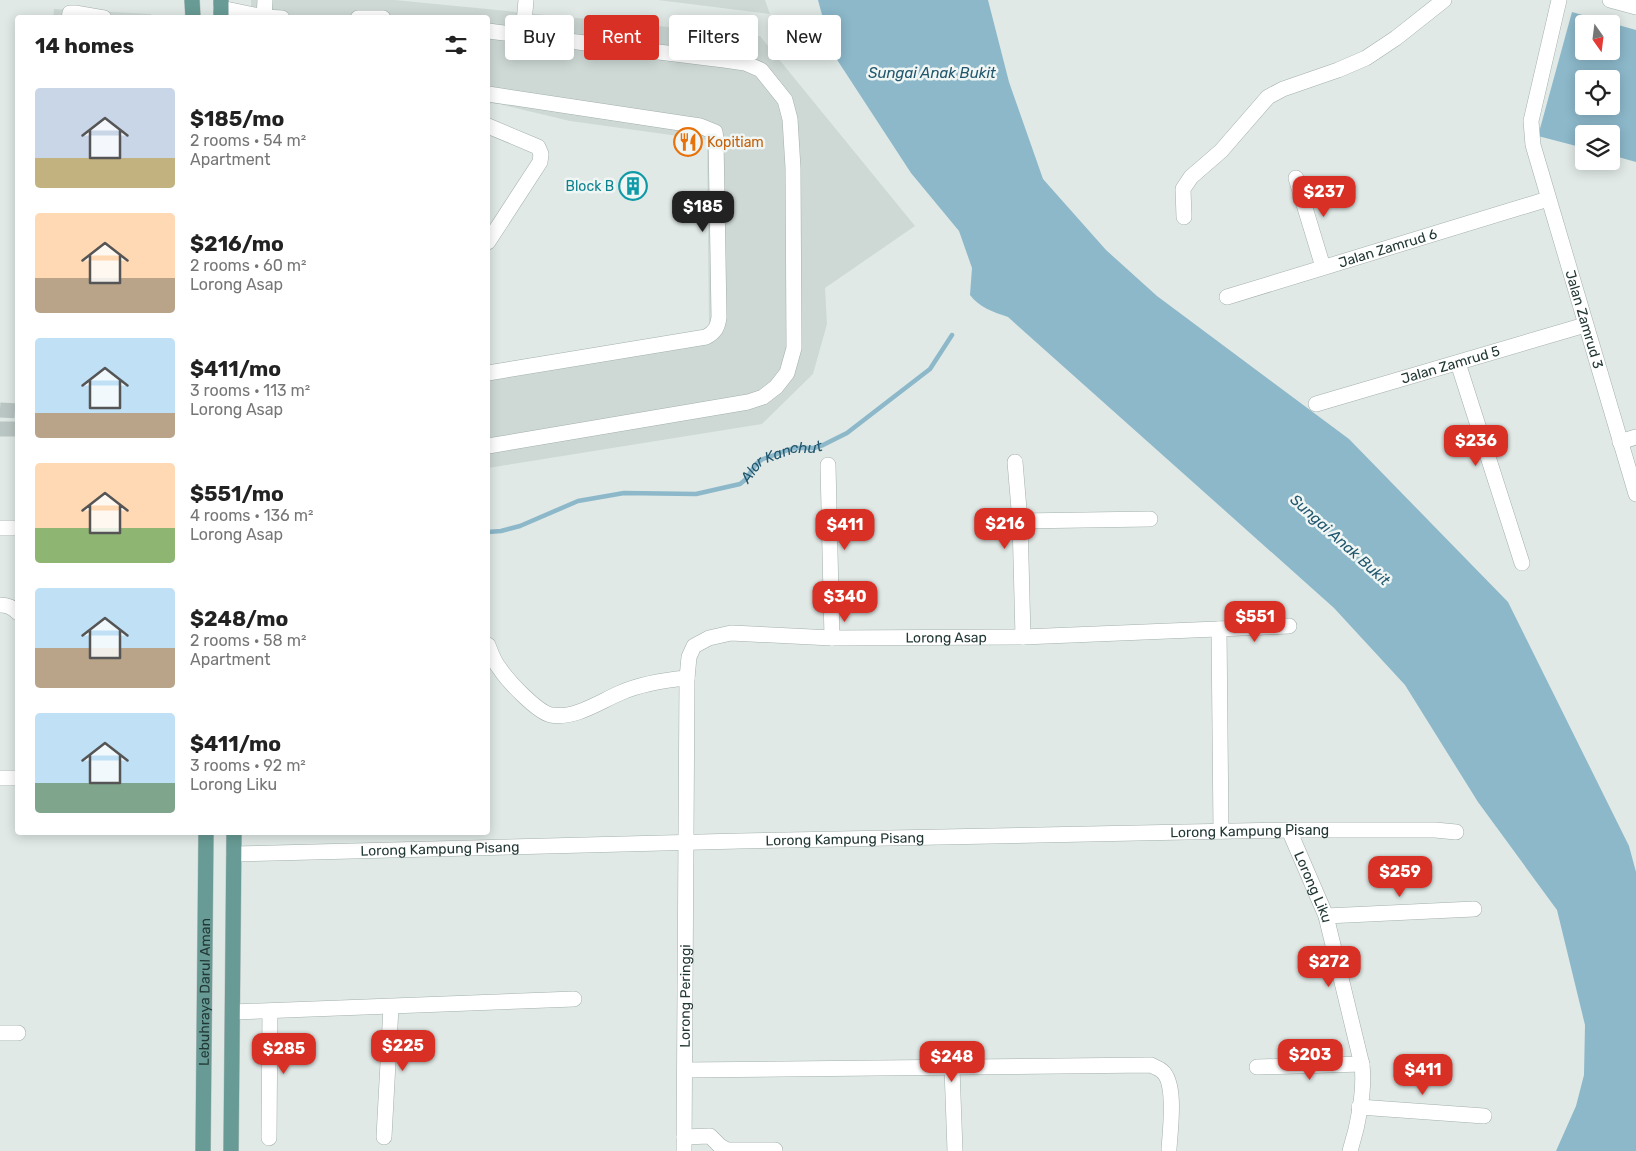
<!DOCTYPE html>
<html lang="en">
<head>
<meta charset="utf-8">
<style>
  body { margin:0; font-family:Rubik,sans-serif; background:#f6f6f6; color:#222; height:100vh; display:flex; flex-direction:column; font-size:19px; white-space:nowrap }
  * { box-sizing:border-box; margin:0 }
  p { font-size:16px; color:#767676 }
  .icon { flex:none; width:28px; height:28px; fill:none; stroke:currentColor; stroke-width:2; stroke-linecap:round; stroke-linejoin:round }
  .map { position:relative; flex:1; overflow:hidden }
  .panel { position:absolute; left:15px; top:15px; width:475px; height:820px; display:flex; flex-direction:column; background:#fff; border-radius:5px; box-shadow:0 2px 12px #0003 }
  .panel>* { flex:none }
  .hud { position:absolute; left:505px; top:15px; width:475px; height:45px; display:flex; gap:10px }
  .needle { width:32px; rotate:166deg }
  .fabs { position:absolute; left:1575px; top:15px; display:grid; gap:10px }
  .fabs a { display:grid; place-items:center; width:45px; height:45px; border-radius:5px; background:#fff; box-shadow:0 2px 12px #0003; font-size:25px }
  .price { position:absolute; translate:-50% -42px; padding:0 11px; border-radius:10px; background:#d93025; color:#fff; font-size:16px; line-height:32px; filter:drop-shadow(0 1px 2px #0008) }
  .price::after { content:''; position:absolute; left:50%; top:30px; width:15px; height:11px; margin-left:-8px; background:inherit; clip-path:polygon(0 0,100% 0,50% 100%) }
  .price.on { background:#222; color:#fff }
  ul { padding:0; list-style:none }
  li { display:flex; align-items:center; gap:15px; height:125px; padding:0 20px }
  li span { display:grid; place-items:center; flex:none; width:140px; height:100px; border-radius:5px; color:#555 }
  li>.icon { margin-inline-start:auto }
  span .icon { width:60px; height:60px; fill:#fffc; stroke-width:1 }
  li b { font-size:21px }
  h2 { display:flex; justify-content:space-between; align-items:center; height:60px; padding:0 20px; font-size:21px }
  .chip { padding:0 18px; border-radius:5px; background:#fff; box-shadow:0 2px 12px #0003; font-size:18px; line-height:45px }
  .chip.on { background:#d93025; color:#fff }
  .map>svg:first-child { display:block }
  .built { fill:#ced9d6 }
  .water { fill:#8cb8ca; fill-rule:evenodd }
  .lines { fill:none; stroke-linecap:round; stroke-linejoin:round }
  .stream { stroke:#8cb8ca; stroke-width:4.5 }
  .minor-tunnel { stroke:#bac6c3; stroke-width:15; stroke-dasharray:15 8; stroke-linecap:butt }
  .minor-casing { stroke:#a3b0ad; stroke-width:16 }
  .major-casing { stroke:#bdc3c2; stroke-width:16 }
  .minor { stroke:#fff; stroke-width:15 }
  .major { stroke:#689b95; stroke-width:15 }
  .labels { text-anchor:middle; stroke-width:5; stroke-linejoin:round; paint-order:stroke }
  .food-label { font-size:14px; fill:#c56008; stroke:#f0f6f4; text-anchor:start }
  .culture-label { font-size:14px; fill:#0d838f; stroke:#f0f6f4; text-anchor:end }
  .street-label { font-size:14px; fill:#223835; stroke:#f0f6f4 }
  .water-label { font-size:15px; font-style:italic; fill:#22576e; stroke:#f0f6f4 }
</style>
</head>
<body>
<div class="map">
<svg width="1636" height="1151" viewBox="0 0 1636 1151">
  <rect width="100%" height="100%" fill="#e0e9e6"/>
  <g class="built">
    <polygon points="251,0 395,0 760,36 915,226 825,288 827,324 813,374 762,424 488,468 488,365 709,330 707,140 570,121 499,104 488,103 488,18 251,18"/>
    <polygon points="658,0 765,0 770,14"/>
    <polygon points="54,9 151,14 151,18 53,18"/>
  </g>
  <g class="water">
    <path d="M818,0H988L1009,82L1043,179L1106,250L1157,296L1349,439L1508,602L1629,846L1636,872V1151H1556L1576,1106L1584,1075L1585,1025L1557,910L1478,802L1405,685L1334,608L1008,317C993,312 979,307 970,295L972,268L959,231L911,173L832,52Z"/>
    <path d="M1572,12L1636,30V162L1611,155V134H1584V148L1538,136ZM1584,24H1611V51H1584ZM1584,79H1611V106H1584Z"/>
  </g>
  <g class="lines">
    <path class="stream" id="s1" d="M488,532L501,531L520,526L578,501L624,493L696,494L740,484L745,480L757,463L763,459L794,448H814L823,445L847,433L930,369L952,335"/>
    <g class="minor-tunnel">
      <polyline points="0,410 18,411"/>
      <polyline points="0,429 18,429"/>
    </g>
    <defs>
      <g id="minor">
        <path id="s2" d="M1559,0L1534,108L1531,121L1533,145L1636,494"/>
        <polyline points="1610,0 1636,7"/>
        <polyline points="221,8 264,17 282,18"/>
        <polyline points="69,18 70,13 75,13 104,18"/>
        <polyline points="264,18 265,0"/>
        <polyline points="358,18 383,18"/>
        <polyline points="488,31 724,60 745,63 761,70 785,100 790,119 793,168 794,348 787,373 776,387 763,397 748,402 488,446"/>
        <polyline points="523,35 526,0"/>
        <path d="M488,94L700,126L715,132L716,139L719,317C718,327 715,332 706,337L488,373"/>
        <polyline points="488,126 538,147 541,154 540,162 488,242"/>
        <polyline points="1296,178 1323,267"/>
        <polyline points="1184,217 1183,189 1191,177 1221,151 1268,97 1283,89 1338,70 1366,58 1396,38 1444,0"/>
        <path id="s3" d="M1227,297L1548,199"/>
        <polyline points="1458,363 1522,563"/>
        <path id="s4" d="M1316,404L1585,325"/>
        <polyline points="1620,442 1636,437"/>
        <polyline points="1015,462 1020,521 1023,637"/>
        <polyline points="828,465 832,638"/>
        <polyline points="1020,521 1150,519"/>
        <polyline points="0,528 18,528"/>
        <path d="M0,605C7,605 13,607 18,613"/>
        <polyline points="1219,629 1221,831"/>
        <path d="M488,645C491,653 494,662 500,669C508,681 537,712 551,715C575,719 599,702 620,693C640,684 665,680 687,678"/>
        <polyline points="0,778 18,778"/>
        <path id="s5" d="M1289,830L1326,916L1362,1065C1365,1091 1358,1126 1350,1151"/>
        <path id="s6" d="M234,854L740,841L1289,830H1435L1456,832"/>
        <polyline points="1326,916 1474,909"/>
        <polyline points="233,1012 574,999"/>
        <polyline points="0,1033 18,1033"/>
        <polyline points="1257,1067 1362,1064"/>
        <polyline points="952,1068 955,1151"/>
        <path d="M685,1070L1151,1065C1154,1067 1159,1068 1162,1071C1177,1083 1170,1131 1169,1149"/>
        <polyline points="1359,1107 1484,1116"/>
        <polyline points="384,1137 391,1007"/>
        <polyline points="684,1137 710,1136 720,1146 727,1150 775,1150"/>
        <polyline points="269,1138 270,1011"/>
        <path id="s7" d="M684,1151L687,678L689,657L694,646L709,638L731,633L832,638L1023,637L1289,626"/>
      </g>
      <g id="major">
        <polyline points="192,0 193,18"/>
        <polyline points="221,0 221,18"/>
        <path id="s8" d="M203,1151L206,832"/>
        <polyline points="231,1151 234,832"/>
      </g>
    </defs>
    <use href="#minor" class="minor-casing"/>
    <use href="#major" class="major-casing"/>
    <use href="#minor" class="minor"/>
    <use href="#major" class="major"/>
  </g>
  <defs>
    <symbol id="restaurant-ring" viewBox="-11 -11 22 22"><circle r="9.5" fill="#f0f6f4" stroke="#e8710a" stroke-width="1.5"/><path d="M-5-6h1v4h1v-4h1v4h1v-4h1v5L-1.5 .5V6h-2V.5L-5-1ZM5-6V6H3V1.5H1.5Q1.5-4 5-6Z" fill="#e8710a"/></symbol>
    <symbol id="building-ring" viewBox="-11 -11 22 22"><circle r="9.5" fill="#f0f6f4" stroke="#0f9aa8" stroke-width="1.5"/><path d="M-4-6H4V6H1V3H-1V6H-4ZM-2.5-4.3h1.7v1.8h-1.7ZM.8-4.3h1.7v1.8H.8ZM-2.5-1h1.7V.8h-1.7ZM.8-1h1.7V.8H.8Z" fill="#0f9aa8"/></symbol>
  </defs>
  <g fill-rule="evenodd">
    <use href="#restaurant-ring" x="672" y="126" width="32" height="32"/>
    <use href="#building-ring" x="617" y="170" width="32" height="32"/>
  </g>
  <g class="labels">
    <g class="food-label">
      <text x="707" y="147">Kopitiam</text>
    </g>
    <g class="culture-label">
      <text x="614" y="191">Block B</text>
    </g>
    <g class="street-label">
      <text dy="5" stroke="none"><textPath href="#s3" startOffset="168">Jalan Zamrud 6</textPath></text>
      <text dy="5" stroke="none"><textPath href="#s2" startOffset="330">Jalan Zamrud 3</textPath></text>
      <text dy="5" stroke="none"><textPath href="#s4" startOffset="140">Jalan Zamrud 5</textPath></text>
      <text dy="5" stroke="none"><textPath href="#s7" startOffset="761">Lorong Asap</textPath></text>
      <text dy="5" stroke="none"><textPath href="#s6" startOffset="1016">Lorong Kampung Pisang</textPath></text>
      <text dy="5" stroke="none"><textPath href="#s6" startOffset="611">Lorong Kampung Pisang</textPath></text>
      <text dy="5" stroke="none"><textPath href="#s6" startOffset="206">Lorong Kampung Pisang</textPath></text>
      <text dy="5" stroke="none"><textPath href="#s5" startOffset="62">Lorong Liku</textPath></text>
      <text dy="5" stroke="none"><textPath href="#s8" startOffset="159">Lebuhraya Darul Aman</textPath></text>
      <text dy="5" stroke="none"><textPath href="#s7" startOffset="155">Lorong Peringgi</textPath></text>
    </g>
    <g class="water-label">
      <text x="932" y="78">Sungai Anak Bukit</text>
      <text dy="5" stroke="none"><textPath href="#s1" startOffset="310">Alor Kanchut</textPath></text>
      <text transform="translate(1340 540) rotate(42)" y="5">Sungai Anak Bukit</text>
    </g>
  </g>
</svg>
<div class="fabs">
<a><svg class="needle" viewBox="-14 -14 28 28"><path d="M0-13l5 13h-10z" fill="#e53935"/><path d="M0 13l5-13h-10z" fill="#767676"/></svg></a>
<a><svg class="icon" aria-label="locate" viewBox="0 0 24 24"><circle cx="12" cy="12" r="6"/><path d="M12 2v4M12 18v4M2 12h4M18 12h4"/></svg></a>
<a><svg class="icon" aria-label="layers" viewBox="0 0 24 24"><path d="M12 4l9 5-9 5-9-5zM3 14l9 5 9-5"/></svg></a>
</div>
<b class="price" style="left:1324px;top:218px">$237</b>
<b class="price on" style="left:703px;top:233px">$185</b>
<b class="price" style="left:1476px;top:467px">$236</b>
<b class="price" style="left:1005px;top:550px">$216</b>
<b class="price" style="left:845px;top:551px">$411</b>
<b class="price" style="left:845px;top:623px">$340</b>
<b class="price" style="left:1255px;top:643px">$551</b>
<b class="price" style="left:1400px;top:898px">$259</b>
<b class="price" style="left:1329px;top:988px">$272</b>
<b class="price" style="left:403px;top:1072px">$225</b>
<b class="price" style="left:284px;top:1075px">$285</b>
<b class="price" style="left:1310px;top:1081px">$203</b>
<b class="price" style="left:952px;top:1083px">$248</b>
<b class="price" style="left:1423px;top:1096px">$411</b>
<div class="hud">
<a class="chip">Buy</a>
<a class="chip on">Rent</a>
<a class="chip">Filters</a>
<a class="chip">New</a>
</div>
<section class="panel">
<h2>14 homes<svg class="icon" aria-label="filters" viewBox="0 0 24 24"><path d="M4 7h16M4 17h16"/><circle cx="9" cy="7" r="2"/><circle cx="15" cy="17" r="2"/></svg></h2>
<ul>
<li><span style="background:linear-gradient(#c9d6e8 70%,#c2b280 0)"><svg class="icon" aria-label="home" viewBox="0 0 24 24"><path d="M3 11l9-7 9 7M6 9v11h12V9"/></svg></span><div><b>$185/mo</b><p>2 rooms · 54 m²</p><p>Apartment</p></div></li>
<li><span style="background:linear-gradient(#ffd9b3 65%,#b9a48a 0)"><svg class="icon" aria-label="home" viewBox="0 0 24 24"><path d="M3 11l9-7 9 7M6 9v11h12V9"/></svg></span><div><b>$216/mo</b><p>2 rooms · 60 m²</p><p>Lorong Asap</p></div></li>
<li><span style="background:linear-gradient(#bfe0f5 75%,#b9a48a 0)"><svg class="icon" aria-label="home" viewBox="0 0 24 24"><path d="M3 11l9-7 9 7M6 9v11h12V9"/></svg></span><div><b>$411/mo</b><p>3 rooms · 113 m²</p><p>Lorong Asap</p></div></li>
<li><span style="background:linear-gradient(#ffd9b3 65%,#8fb573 0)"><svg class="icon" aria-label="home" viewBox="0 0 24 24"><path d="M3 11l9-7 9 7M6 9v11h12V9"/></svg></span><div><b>$551/mo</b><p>4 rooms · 136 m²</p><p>Lorong Asap</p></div></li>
<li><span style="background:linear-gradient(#bfe0f5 60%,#b9a48a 0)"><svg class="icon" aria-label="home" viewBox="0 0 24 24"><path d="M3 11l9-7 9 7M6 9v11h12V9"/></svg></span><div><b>$248/mo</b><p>2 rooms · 58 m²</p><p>Apartment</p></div></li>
<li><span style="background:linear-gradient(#bfe0f5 70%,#7fa58c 0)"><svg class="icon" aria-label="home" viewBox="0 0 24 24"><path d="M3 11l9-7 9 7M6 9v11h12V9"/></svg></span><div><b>$411/mo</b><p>3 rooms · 92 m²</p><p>Lorong Liku</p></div></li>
</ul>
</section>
</div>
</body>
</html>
